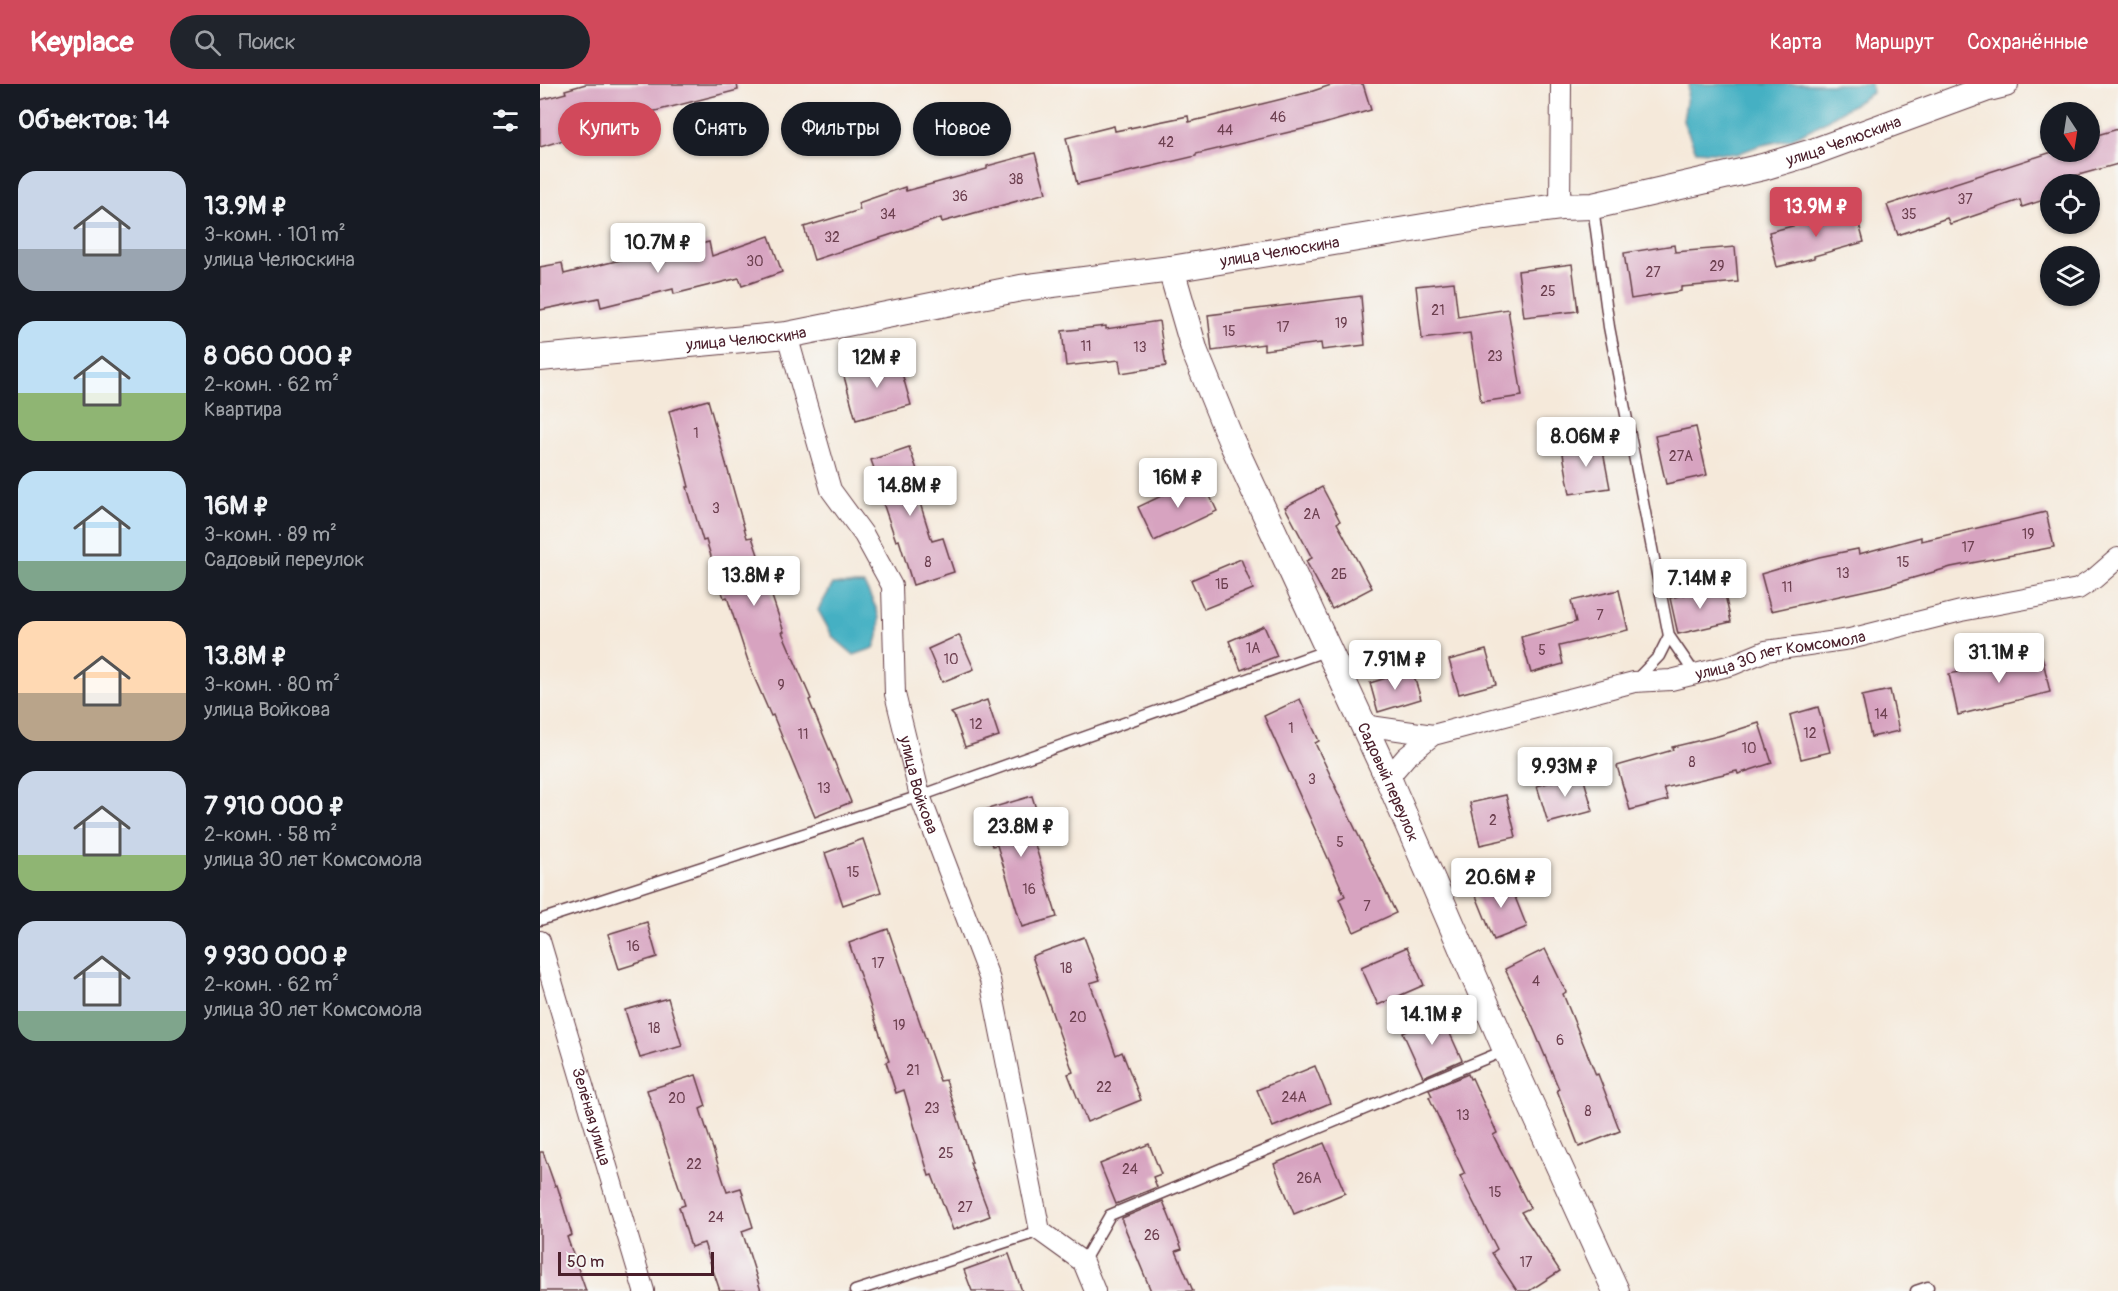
<!DOCTYPE html>
<html lang="ru">
<head>
<meta charset="utf-8">
<style>
  body { margin:0; font-family:Pangolin,sans-serif; background:#20242c; color:#f1f3f6; height:100vh; display:flex; flex-direction:column; font-size:22px; white-space:nowrap }
  * { box-sizing:border-box; margin:0 }
  p { font-size:20px; color:#9ea1a6 }
  .icon { flex:none; width:33px; height:33px; fill:none; stroke:currentColor; stroke-width:2; stroke-linecap:round; stroke-linejoin:round }
  .map { position:relative; flex:1; overflow:hidden }
  .drawer { display:flex; flex-direction:column; background:#171b24; width:540px }
  .drawer>* { flex:none }
  .guide { position:absolute; left:18px; top:18px; width:570px; height:54px; display:flex; gap:12px }
  .needle { width:39px; rotate:168deg }
  .tools { position:absolute; left:1500px; top:18px; display:grid; gap:12px }
  .tools a { display:grid; place-items:center; width:60px; height:60px; border-radius:50%; background:#171b24; box-shadow:0 2px 4px #0004; font-size:30px }
  .scale { position:absolute; left:18px; bottom:15px; width:156px; box-sizing:border-box; padding-left:6px; border:3px solid #4a1f2b; border-top:0; font-size:16px; line-height:21px; white-space:nowrap; color:#4a1f2b; -webkit-text-stroke:4px #f6f6f2; paint-order:stroke }
  .price { position:absolute; translate:-50% -51px; padding:0 14px; border-radius:6px; background:#fff; color:#222; font-size:20px; line-height:39px; filter:drop-shadow(0 2px 3px #0008) }
  .price::after { content:''; position:absolute; left:50%; top:36px; width:18px; height:14px; margin-left:-9px; background:inherit; clip-path:polygon(0 0,100% 0,50% 100%) }
  .price.current { background:#d1495b; color:#fff }
  ul { padding:0; list-style:none }
  li { display:flex; align-items:center; gap:18px; height:150px; padding:0 18px }
  li span { display:grid; place-items:center; flex:none; width:168px; height:120px; border-radius:18px; color:#555 }
  li>.icon { margin-inline-start:auto }
  span .icon { width:72px; height:72px; fill:#fffc; stroke-width:1 }
  li b { font-size:26px }
  h2 { display:flex; justify-content:space-between; align-items:center; height:72px; padding:0 18px; font-size:26px }
  .chip { padding:0 21px; border-radius:27px; background:#171b24; box-shadow:0 2px 4px #0004; font-size:21px; line-height:54px }
  .chip.current { background:#d1495b; color:#fff }
  header { display:flex; align-items:center; gap:36px; box-sizing:border-box; height:84px; padding:0 30px; background:#d1495b; color:#fff }
  header strong { font-size:28px }
  nav { display:flex; gap:33px; margin-inline-start:auto; font-size:21px }
  .search { width:420px; height:54px; background:#20242c; display:flex; align-items:center; gap:15px; box-sizing:border-box; padding:0 21px; border-radius:33px; color:#9ea1a6; font-size:22px }
  main { display:flex; flex:1; min-height:0 }
  .map>svg:first-child { display:block }
  .water { fill:#45b0c3; stroke:#486877; stroke-width:1.5 }
  .building { fill:#d7a3c0 }
  .lines { fill:none; stroke-linecap:round; stroke-linejoin:round }
  .service-casing { stroke:#643d45; stroke-width:13 }
  .minor-casing { stroke:#643d45; stroke-width:22 }
  .tertiary-casing { stroke:#643d45; stroke-width:28 }
  .service { stroke:#fff; stroke-width:10 }
  .minor { stroke:#fff; stroke-width:20 }
  .tertiary { stroke:#fff; stroke-width:26 }
  .labels { text-anchor:middle; stroke-width:4.5; stroke-linejoin:round; paint-order:stroke }
  .number-label { font-size:14px; fill:#6d4050 }
  .street-label { font-size:16px; fill:#4a1f2b; stroke:#f6f6f2 }
</style>
</head>
<body>
<header>
<strong>Keyplace</strong>
<div class="search"><svg class="icon" aria-label="search" viewBox="0 0 24 24"><circle cx="10" cy="10" r="6"/><path d="M15 15l6 6"/></svg>Поиск</div>
<nav><a>Карта</a><a>Маршрут</a><a>Сохранённые</a></nav>
</header>
<main>
<section class="drawer">
<h2>Объектов: 14<svg class="icon" aria-label="filters" viewBox="0 0 24 24"><path d="M4 7h16M4 17h16"/><circle cx="9" cy="7" r="2"/><circle cx="15" cy="17" r="2"/></svg></h2>
<ul>
<li><span style="background:linear-gradient(#c9d6e8 65%,#9aa5b1 0)"><svg class="icon" aria-label="home" viewBox="0 0 24 24"><path d="M3 11l9-7 9 7M6 9v11h12V9"/></svg></span><div><b>13.9M ₽</b><p>3-комн. · 101 m²</p><p>улица Челюскина</p></div></li>
<li><span style="background:linear-gradient(#bfe0f5 60%,#8fb573 0)"><svg class="icon" aria-label="home" viewBox="0 0 24 24"><path d="M3 11l9-7 9 7M6 9v11h12V9"/></svg></span><div><b>8 060 000 ₽</b><p>2-комн. · 62 m²</p><p>Квартира</p></div></li>
<li><span style="background:linear-gradient(#bfe0f5 75%,#7fa58c 0)"><svg class="icon" aria-label="home" viewBox="0 0 24 24"><path d="M3 11l9-7 9 7M6 9v11h12V9"/></svg></span><div><b>16M ₽</b><p>3-комн. · 89 m²</p><p>Садовый переулок</p></div></li>
<li><span style="background:linear-gradient(#ffd9b3 60%,#b9a48a 0)"><svg class="icon" aria-label="home" viewBox="0 0 24 24"><path d="M3 11l9-7 9 7M6 9v11h12V9"/></svg></span><div><b>13.8M ₽</b><p>3-комн. · 80 m²</p><p>улица Войкова</p></div></li>
<li><span style="background:linear-gradient(#c9d6e8 70%,#8fb573 0)"><svg class="icon" aria-label="home" viewBox="0 0 24 24"><path d="M3 11l9-7 9 7M6 9v11h12V9"/></svg></span><div><b>7 910 000 ₽</b><p>2-комн. · 58 m²</p><p>улица 30 лет Комсомола</p></div></li>
<li><span style="background:linear-gradient(#c9d6e8 75%,#7fa58c 0)"><svg class="icon" aria-label="home" viewBox="0 0 24 24"><path d="M3 11l9-7 9 7M6 9v11h12V9"/></svg></span><div><b>9 930 000 ₽</b><p>2-комн. · 62 m²</p><p>улица 30 лет Комсомола</p></div></li>
</ul>
</section>
<div class="map">
<svg width="1578" height="1207" viewBox="0 0 1578 1207">
  <rect width="100%" height="100%" fill="#f6f6f2"/>
  <filter id="ink" filterUnits="userSpaceOnUse"><feTurbulence type="fractalNoise" baseFrequency=".0167" numOctaves="2"/><feDisplacementMap in="SourceGraphic" scale="12" xChannelSelector="R" yChannelSelector="G"/><feConvolveMatrix kernelMatrix="1 2 1 2 8 2 1 2 1" color-interpolation-filters="sRGB"/></filter>
  <filter id="wash" filterUnits="userSpaceOnUse"><feTurbulence type="fractalNoise" baseFrequency=".008" numOctaves="4" result="noise"/><feDisplacementMap in="SourceGraphic" scale="24" xChannelSelector="R" yChannelSelector="G"/><feGaussianBlur stdDeviation="1.35" result="paint"/><feColorMatrix in="noise" values="0 0 0 0 0 0 0 0 0 0 0 0 0 0 0 0 0 1.4 0 .05"/><feComposite in="paint" operator="in"/></filter>
  <g filter="url(#wash)">
    <rect width="100%" height="100%" fill="#f5e9da"/>
    <g class="water">
      <polygon points="1149,0 1331,0 1332,9 1279,41 1251,55 1218,62 1197,70 1156,67 1143,37"/>
      <path d="M293,500H324C337,525 346,536 334,564L314,571L293,553L278,526Z"/>
    </g>
    <g id="blocks">
      <g class="building">
        <polygon points="46,0 197,0 198,6 76,37 77,40 0,63 0,16 26,9 25,6"/>
        <polygon points="794,0 823,0 831,26 780,41 656,70 656,72 537,100 526,54 574,42 575,47 648,32 649,38 770,8"/>
        <polygon points="1578,45 1578,80 1535,92 1538,100 1510,100 1510,114 1482,123 1480,116 1410,140 1407,134 1358,151 1347,121 1512,68 1550,68 1550,53"/>
        <polygon points="495,69 506,109 402,138 401,134 274,176 264,143 320,126 318,119 365,103 366,107 447,85 447,82"/>
        <polygon points="1315,126 1324,158 1274,172 1274,174 1237,183 1229,148"/>
        <polygon points="229,152 242,188 202,202 199,194 134,210 133,205 61,223 59,214 0,226 0,183 22,179 24,190 100,171 101,175 169,158 172,172"/>
        <polygon points="1134,161 1135,168 1195,163 1198,198 1141,203 1141,207 1091,215 1084,169"/>
        <polygon points="1032,180 1038,227 984,233 978,187"/>
        <polygon points="914,198 918,233 968,225 982,312 941,318 930,249 882,255 876,202"/>
        <polygon points="821,212 825,261 782,266 781,259 724,266 724,260 672,267 668,231"/>
        <polygon points="619,237 626,282 581,289 579,276 526,282 522,247 566,242 566,245"/>
        <polygon points="358,275 371,321 316,336 303,289"/>
        <polygon points="168,316 207,454 212,453 244,548 242,548 271,615 269,616 311,718 275,733 233,631 231,632 211,586 187,513 184,514 166,456 163,457 147,403 149,403 129,327"/>
        <polygon points="1156,343 1167,391 1126,400 1115,352"/>
        <polygon points="1061,357 1070,404 1030,410 1022,364"/>
        <polygon points="369,363 381,397 374,400 392,457 403,454 414,488 373,501 359,456 356,457 343,419 346,418 331,376"/>
        <polygon points="661,393 677,427 614,457 598,423"/>
        <polygon points="782,403 800,437 797,439 832,504 792,525 766,477 772,474 745,423"/>
        <polygon points="1506,428 1514,463 1411,483 1345,502 1231,527 1221,490 1279,473 1318,465 1319,470 1381,453 1381,457"/>
        <polygon points="701,475 713,505 664,525 651,496"/>
        <polygon points="1183,502 1191,538 1138,550 1130,514"/>
        <polygon points="1079,506 1088,546 1019,562 1023,580 991,589 981,553 1036,538 1031,517"/>
        <polygon points="724,542 737,572 701,586 689,557"/>
        <polygon points="419,551 434,585 402,598 388,565"/>
        <polygon points="946,566 956,600 919,610 909,576"/>
        <polygon points="1502,572 1510,608 1418,631 1409,590"/>
        <polygon points="872,586 881,615 838,628 830,599"/>
        <polygon points="1350,606 1359,647 1331,653 1322,612"/>
        <polygon points="760,615 779,657 775,659 796,703 795,703 856,829 814,848 799,815 805,812 724,632"/>
        <polygon points="447,616 459,652 425,663 414,632 411,629"/>
        <polygon points="1278,623 1290,668 1261,675 1250,631"/>
        <polygon points="1219,639 1232,679 1198,690 1197,687 1124,704 1128,716 1090,726 1077,682 1133,666 1132,663 1178,652"/>
        <polygon points="1042,689 1053,727 1008,739 997,702"/>
        <polygon points="966,711 976,753 940,761 930,719"/>
        <polygon points="492,712 503,748 492,751 517,833 482,843 457,761 452,762 441,727"/>
        <polygon points="323,755 341,808 303,821 285,769"/>
        <polygon points="967,793 987,843 954,856 934,807"/>
        <polygon points="107,838 117,873 79,885 68,850"/>
        <polygon points="348,845 400,997 406,996 432,1079 430,1079 450,1132 413,1146 392,1091 389,1092 364,1006 356,1009 346,978 349,977 309,859"/>
        <polygon points="544,853 560,896 550,899 576,971 582,968 601,1016 547,1038 528,990 533,988 492,872"/>
        <polygon points="867,863 884,901 838,921 821,883"/>
        <polygon points="1005,865 1026,908 1023,910 1056,991 1058,990 1080,1047 1039,1063 1017,1006 1019,1005 991,939 965,885"/>
        <polygon points="128,914 142,962 100,974 85,926"/>
        <polygon points="902,932 922,976 883,993 863,949"/>
        <polygon points="775,982 790,1019 733,1043 717,1006"/>
        <polygon points="928,990 930,995 932,994 957,1049 953,1051 990,1124 981,1128 1020,1187 989,1207 977,1207 952,1169 957,1165 920,1092 925,1090 889,1013 892,1012 889,1006"/>
        <polygon points="156,991 166,1022 160,1025 187,1108 201,1104 213,1143 202,1147 221,1207 180,1207 164,1159 151,1163 139,1123 145,1121 107,1006"/>
        <polygon points="784,1059 805,1109 754,1130 734,1080"/>
        <polygon points="609,1060 621,1090 613,1093 617,1103 576,1120 560,1080"/>
        <polygon points="0,1068 3,1068 15,1102 17,1101 32,1151 27,1153 46,1207 0,1207"/>
        <polygon points="623,1117 642,1165 636,1167 653,1207 611,1207 582,1137 582,1134"/>
        <polygon points="469,1170 482,1207 432,1207 424,1186"/>
      </g>
    </g>
  </g>
  <g filter="url(#ink)">
    <use href="#blocks" fill-opacity="0" stroke="#643d45" stroke-width="1.5"/>
    <g class="lines">
      <defs>
        <g id="service">
          <polyline points="1053,123 1069,243 1129,552 1119,572 1094,598"/>
          <polyline points="1129,552 1155,590"/>
          <polyline points="0,836 380,712 788,566"/>
          <polyline points="543,1178 570,1131 966,966"/>
          <polyline points="315,1207 500,1147"/>
          <polyline points="1376,1207 1388,1203"/>
        </g>
        <g id="minor">
          <polyline points="1020,123 1021,0"/>
          <path id="s1" d="M247,251L291,406L324,451L352,502L355,610L380,712L450,896L500,1147L543,1178L555,1207"/>
          <polyline points="823,641 893,651"/>
          <path id="s2" d="M848,694L866,673L893,651L1094,598L1131,596L1192,581L1226,567L1310,555L1421,527L1538,505L1555,494L1578,474"/>
          <path id="s3" d="M0,857L104,1207"/>
        </g>
        <g id="tertiary">
          <path id="s4" d="M631,185L655,268L690,354L848,694L966,966L1076,1207"/>
          <path id="s5" d="M0,274L247,251L481,204L631,185L944,133L1020,123L1053,122L1223,83L1273,68L1445,5L1465,0"/>
        </g>
      </defs>
      <use href="#service" class="service-casing"/>
      <use href="#minor" class="minor-casing"/>
      <use href="#tertiary" class="tertiary-casing"/>
      <use href="#service" class="service"/>
      <use href="#minor" class="minor"/>
      <use href="#tertiary" class="tertiary"/>
    </g>
  </g>
  <g class="labels">
    <g class="number-label">
      <text x="738" y="38">46</text>
      <text x="685" y="51">44</text>
      <text x="626" y="63">42</text>
      <text x="476" y="100">38</text>
      <text x="420" y="117">36</text>
      <text x="1425" y="120">37</text>
      <text x="348" y="135">34</text>
      <text x="1369" y="135">35</text>
      <text x="292" y="158">32</text>
      <text x="215" y="182">30</text>
      <text x="1177" y="187">29</text>
      <text x="1113" y="193">27</text>
      <text x="1008" y="212">25</text>
      <text x="898" y="231">21</text>
      <text x="801" y="244">19</text>
      <text x="743" y="248">17</text>
      <text x="689" y="252">15</text>
      <text x="546" y="267">11</text>
      <text x="600" y="268">13</text>
      <text x="955" y="277">23</text>
      <text x="156" y="354">1</text>
      <text x="1141" y="377">27А</text>
      <text x="176" y="429">3</text>
      <text x="772" y="435">2А</text>
      <text x="1488" y="455">19</text>
      <text x="1428" y="468">17</text>
      <text x="388" y="483">8</text>
      <text x="1363" y="483">15</text>
      <text x="1303" y="494">13</text>
      <text x="799" y="495">2Б</text>
      <text x="682" y="505">1Б</text>
      <text x="1247" y="508">11</text>
      <text x="1060" y="536">7</text>
      <text x="713" y="569">1А</text>
      <text x="1002" y="571">5</text>
      <text x="411" y="580">10</text>
      <text x="241" y="606">9</text>
      <text x="1341" y="635">14</text>
      <text x="436" y="645">12</text>
      <text x="751" y="649">1</text>
      <text x="1270" y="654">12</text>
      <text x="263" y="655">11</text>
      <text x="1209" y="669">10</text>
      <text x="1152" y="683">8</text>
      <text x="772" y="700">3</text>
      <text x="284" y="709">13</text>
      <text x="953" y="741">2</text>
      <text x="800" y="763">5</text>
      <text x="313" y="793">15</text>
      <text x="489" y="810">16</text>
      <text x="827" y="827">7</text>
      <text x="93" y="867">16</text>
      <text x="338" y="884">17</text>
      <text x="526" y="889">18</text>
      <text x="996" y="902">4</text>
      <text x="538" y="938">20</text>
      <text x="359" y="946">19</text>
      <text x="114" y="949">18</text>
      <text x="1020" y="961">6</text>
      <text x="373" y="991">21</text>
      <text x="564" y="1008">22</text>
      <text x="754" y="1018">24А</text>
      <text x="137" y="1019">20</text>
      <text x="392" y="1029">23</text>
      <text x="1048" y="1032">8</text>
      <text x="923" y="1036">13</text>
      <text x="406" y="1074">25</text>
      <text x="154" y="1085">22</text>
      <text x="590" y="1090">24</text>
      <text x="769" y="1099">26А</text>
      <text x="955" y="1113">15</text>
      <text x="425" y="1128">27</text>
      <text x="176" y="1138">24</text>
      <text x="612" y="1156">26</text>
      <text x="986" y="1183">17</text>
    </g>
    <g class="street-label">
      <text dy="6" stroke="none"><textPath href="#s5" startOffset="1324">улица Челюскина</textPath></text>
      <text dy="6" stroke="none"><textPath href="#s5" startOffset="748">улица Челюскина</textPath></text>
      <text dy="6" stroke="none"><textPath href="#s5" startOffset="207">улица Челюскина</textPath></text>
      <text dy="6" stroke="none"><textPath href="#s2" startOffset="420">улица 30 лет Комсомола</textPath></text>
      <text dy="6" stroke="none"><textPath href="#s4" startOffset="558">Садовый переулок</textPath></text>
      <text dy="6" stroke="none"><textPath href="#s1" startOffset="477">улица Войкова</textPath></text>
      <text dy="6" stroke="none"><textPath href="#s3" startOffset="183">Зелёная улица</textPath></text>
    </g>
  </g>
</svg>
<div class="tools">
<a><svg class="needle" viewBox="-14 -14 28 28"><path d="M0-13l5 13h-10z" fill="#e53935"/><path d="M0 13l5-13h-10z" fill="#9ea1a6"/></svg></a>
<a><svg class="icon" aria-label="locate" viewBox="0 0 24 24"><circle cx="12" cy="12" r="6"/><path d="M12 2v4M12 18v4M2 12h4M18 12h4"/></svg></a>
<a><svg class="icon" aria-label="layers" viewBox="0 0 24 24"><path d="M12 4l9 5-9 5-9-5zM3 14l9 5 9-5"/></svg></a>
</div>
<div class="scale">50 m</div>
<b class="price current" style="left:1276px;top:154px">13.9M ₽</b>
<b class="price" style="left:118px;top:190px">10.7M ₽</b>
<b class="price" style="left:337px;top:305px">12M ₽</b>
<b class="price" style="left:1046px;top:384px">8.06M ₽</b>
<b class="price" style="left:638px;top:425px">16M ₽</b>
<b class="price" style="left:370px;top:433px">14.8M ₽</b>
<b class="price" style="left:214px;top:523px">13.8M ₽</b>
<b class="price" style="left:1160px;top:526px">7.14M ₽</b>
<b class="price" style="left:1459px;top:600px">31.1M ₽</b>
<b class="price" style="left:855px;top:607px">7.91M ₽</b>
<b class="price" style="left:1025px;top:714px">9.93M ₽</b>
<b class="price" style="left:481px;top:774px">23.8M ₽</b>
<b class="price" style="left:961px;top:825px">20.6M ₽</b>
<b class="price" style="left:892px;top:962px">14.1M ₽</b>
<div class="guide">
<a class="chip current">Купить</a>
<a class="chip">Снять</a>
<a class="chip">Фильтры</a>
<a class="chip">Новое</a>
</div>
</div>
</main>
</body>
</html>
